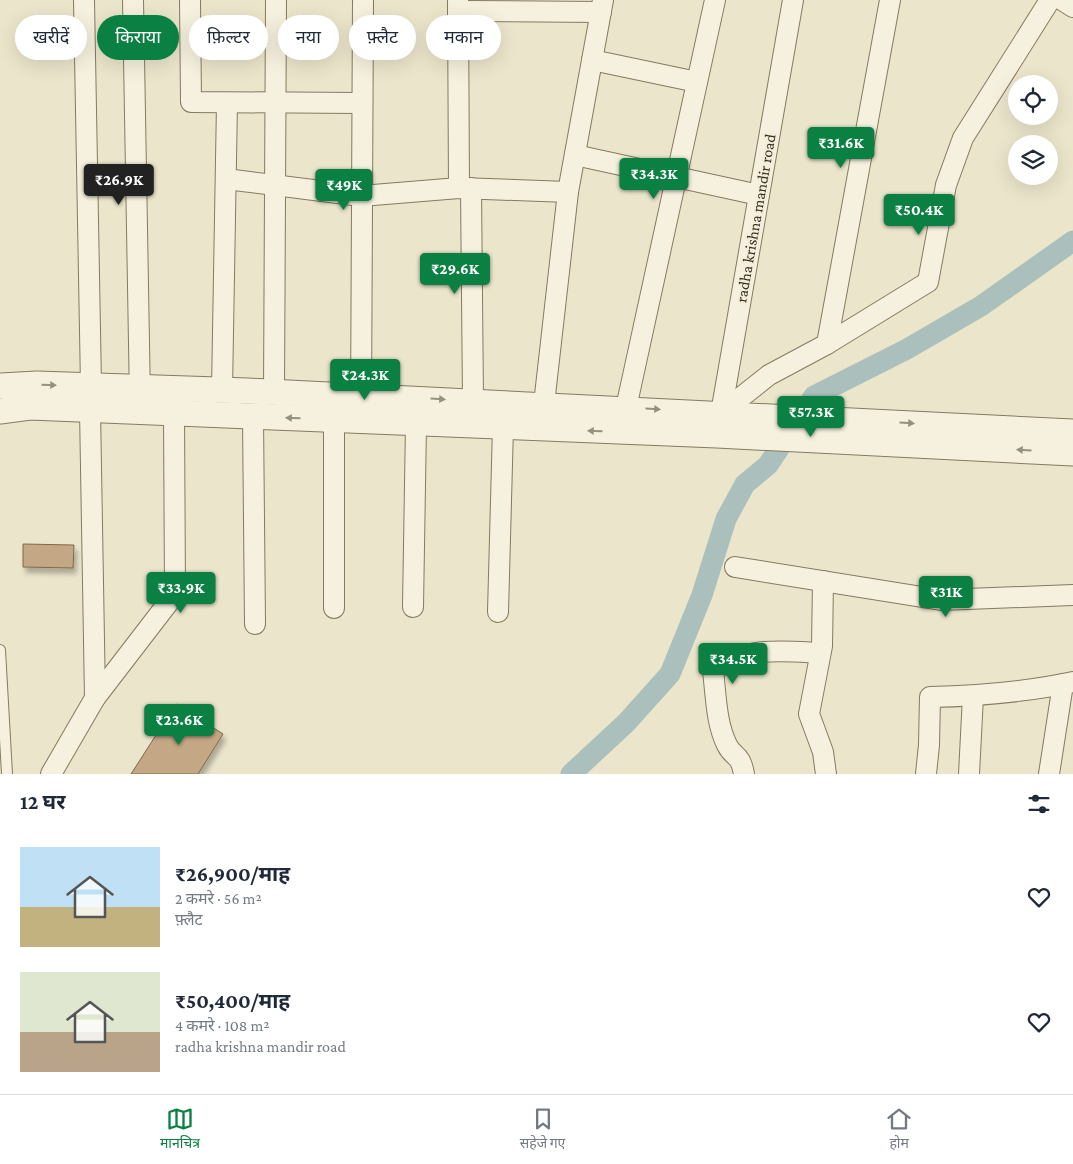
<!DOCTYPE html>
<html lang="hi">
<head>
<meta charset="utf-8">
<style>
  body { margin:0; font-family:"Crimson Pro","Noto Sans Devanagari",serif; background:#f2f2f3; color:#1f2937; height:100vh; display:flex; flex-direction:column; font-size:19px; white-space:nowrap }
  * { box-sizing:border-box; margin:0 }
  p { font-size:16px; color:#747a83 }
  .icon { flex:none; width:28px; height:28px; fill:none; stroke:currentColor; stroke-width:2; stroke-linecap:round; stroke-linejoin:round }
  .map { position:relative; height:774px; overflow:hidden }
  .drawer { display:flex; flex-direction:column; background:#fff; flex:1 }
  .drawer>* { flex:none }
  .guide { position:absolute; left:15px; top:15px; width:500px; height:45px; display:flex; gap:10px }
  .controls { position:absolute; left:1008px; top:75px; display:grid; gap:10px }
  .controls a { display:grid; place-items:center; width:50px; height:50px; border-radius:50%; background:#fff; box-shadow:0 5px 20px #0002; font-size:25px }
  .price { position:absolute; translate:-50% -42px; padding:0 11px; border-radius:5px; background:#0b8043; color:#fff; font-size:16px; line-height:32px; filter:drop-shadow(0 1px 2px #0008) }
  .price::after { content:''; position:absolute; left:50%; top:30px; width:15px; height:11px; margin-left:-8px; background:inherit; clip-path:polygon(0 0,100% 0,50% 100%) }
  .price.selected { background:#222; color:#fff }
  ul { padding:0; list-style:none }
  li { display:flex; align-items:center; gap:15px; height:125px; padding:0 20px }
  li span { display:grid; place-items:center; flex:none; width:140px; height:100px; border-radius:0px; color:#555 }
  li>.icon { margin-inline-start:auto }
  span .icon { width:60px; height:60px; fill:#fffc; stroke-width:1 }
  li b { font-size:21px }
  h2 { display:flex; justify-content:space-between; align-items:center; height:60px; padding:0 20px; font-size:21px }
  .tag { padding:0 18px; border-radius:22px; background:#fff; box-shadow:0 5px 20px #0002; font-size:18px; line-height:45px }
  .tag.selected { background:#0b8043; color:#fff }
  .menu { display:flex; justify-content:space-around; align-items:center; height:70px; border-top:1px solid #e0e1e3; background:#fff; font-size:14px; color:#747a83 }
  .menu a { display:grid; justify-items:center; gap:2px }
  .menu .selected { color:#0b8043 }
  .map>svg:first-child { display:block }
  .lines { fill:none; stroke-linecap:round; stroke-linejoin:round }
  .canal { stroke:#abc0bc; stroke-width:21 }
  .building { fill:#c4a785; stroke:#826649; filter:url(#shadow) }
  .service-casing { stroke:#867961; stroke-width:12 }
  .minor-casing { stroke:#867961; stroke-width:22 }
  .tertiary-casing { stroke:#867961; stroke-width:27 }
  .service { stroke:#f6f1de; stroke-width:10 }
  .minor { stroke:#f6f1de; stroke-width:20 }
  .tertiary { stroke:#f6f1de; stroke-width:25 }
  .oneway { fill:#979080 }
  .labels { text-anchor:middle; stroke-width:5; stroke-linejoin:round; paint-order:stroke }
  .street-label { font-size:16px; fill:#382f22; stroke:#f3eeda }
</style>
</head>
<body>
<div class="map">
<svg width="1073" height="774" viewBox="0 0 1073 774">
  <defs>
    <filter id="shadow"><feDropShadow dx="3" dy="5.5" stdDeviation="2.5" flood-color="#0004"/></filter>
  </defs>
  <rect width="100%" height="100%" fill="#ebe5cb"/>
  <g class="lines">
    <polyline class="canal" points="571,774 626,723 670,674 702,595 726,519 745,484 768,465 814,396 907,349 981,306 1073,241"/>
  </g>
  <g class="building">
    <polygon points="23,544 74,545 73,568 23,567"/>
    <polygon points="176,704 223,734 198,774 131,774"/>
  </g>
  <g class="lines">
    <defs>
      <polyline id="service" points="0,650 7,774"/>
      <g id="minor">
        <polyline points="84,0 91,386"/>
        <polyline points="133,0 140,400"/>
        <polyline points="190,0 191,102 362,103"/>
        <polyline points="458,0 459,188"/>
        <polyline points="1062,0 1073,7"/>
        <polyline points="458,11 601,12"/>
        <polyline points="592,60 697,82"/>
        <polyline points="575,155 759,195"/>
        <polyline points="226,179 361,196 459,188 568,192"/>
        <polyline points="471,188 473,401"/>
        <polyline points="827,344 890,0"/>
        <polyline points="222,390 227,103"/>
        <polyline points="274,392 276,0"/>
        <polyline points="544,404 568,192 603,0"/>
        <polyline points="626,408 715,0"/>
        <polyline points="90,410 95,698"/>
        <polyline points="361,410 363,0"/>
        <polyline points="721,413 769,375 827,344 928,282 946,185 963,138 1050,0"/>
        <polyline points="253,417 255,624"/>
        <polyline points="720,419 793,0"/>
        <polyline points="735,567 941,600 1073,595"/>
        <polyline points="823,581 822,646 809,714 823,752 826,774"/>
        <polyline points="413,607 416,424"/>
        <polyline points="334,608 334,420"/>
        <polyline points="498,612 503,427"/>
        <polyline points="51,774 95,698 175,594 174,414"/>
        <path d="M744,774C740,752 734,759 727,745C716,723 716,695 713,671C746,646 782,651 820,653"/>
        <path d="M926,774L929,745L930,697C978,696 1026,692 1073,682"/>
        <polyline points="969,774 973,696"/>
        <polyline points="1049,774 1063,684"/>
      </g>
      <g id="tertiary">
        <polyline points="0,386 37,384 248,391 1073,432"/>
        <polyline points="0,411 30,407 717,435 1073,453"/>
      </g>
    </defs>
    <use href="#service" class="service-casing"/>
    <use href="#minor" class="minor-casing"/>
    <use href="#tertiary" class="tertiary-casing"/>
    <use href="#service" class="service"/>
    <use href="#minor" class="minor"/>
    <use href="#tertiary" class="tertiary"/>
  </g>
  <defs><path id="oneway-solid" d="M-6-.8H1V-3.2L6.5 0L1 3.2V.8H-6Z" transform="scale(1.25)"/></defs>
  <g class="oneway">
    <use href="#oneway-solid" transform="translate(49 385) rotate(2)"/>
    <use href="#oneway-solid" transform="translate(438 399) rotate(3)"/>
    <use href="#oneway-solid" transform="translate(653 409) rotate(3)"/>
    <use href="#oneway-solid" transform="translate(293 418) rotate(-178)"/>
    <use href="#oneway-solid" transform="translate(907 423) rotate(3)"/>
    <use href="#oneway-solid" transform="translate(595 431) rotate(-178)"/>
    <use href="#oneway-solid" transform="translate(1024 450) rotate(-177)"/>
  </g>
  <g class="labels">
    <g class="street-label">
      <text transform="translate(755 218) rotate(-80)" y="6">radha krishna mandir road</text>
    </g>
  </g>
</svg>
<div class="controls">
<a><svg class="icon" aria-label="locate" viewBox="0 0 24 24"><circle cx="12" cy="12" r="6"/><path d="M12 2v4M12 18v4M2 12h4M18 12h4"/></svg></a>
<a><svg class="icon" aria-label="layers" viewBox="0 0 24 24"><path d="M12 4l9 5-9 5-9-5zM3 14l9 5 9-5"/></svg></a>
</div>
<b class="price" style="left:841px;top:169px">₹31.6K</b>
<b class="price" style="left:654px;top:200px">₹34.3K</b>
<b class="price selected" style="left:119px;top:206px">₹26.9K</b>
<b class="price" style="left:344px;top:211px">₹49K</b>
<b class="price" style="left:919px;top:236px">₹50.4K</b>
<b class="price" style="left:455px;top:295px">₹29.6K</b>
<b class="price" style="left:365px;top:401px">₹24.3K</b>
<b class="price" style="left:811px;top:438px">₹57.3K</b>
<b class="price" style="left:181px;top:614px">₹33.9K</b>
<b class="price" style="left:946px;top:618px">₹31K</b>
<b class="price" style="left:733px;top:685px">₹34.5K</b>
<b class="price" style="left:179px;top:746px">₹23.6K</b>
<div class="guide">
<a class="tag">खरीदें</a>
<a class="tag selected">किराया</a>
<a class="tag">फ़िल्टर</a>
<a class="tag">नया</a>
<a class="tag">फ़्लैट</a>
<a class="tag">मकान</a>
</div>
</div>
<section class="drawer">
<h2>12 घर<svg class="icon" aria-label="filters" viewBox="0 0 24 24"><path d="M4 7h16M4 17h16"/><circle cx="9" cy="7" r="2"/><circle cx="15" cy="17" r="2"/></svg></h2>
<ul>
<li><span style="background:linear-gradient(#bfe0f5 60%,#c2b280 0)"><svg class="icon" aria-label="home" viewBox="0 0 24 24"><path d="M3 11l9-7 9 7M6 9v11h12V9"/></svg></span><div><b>₹26,900/माह</b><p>2 कमरे · 56 m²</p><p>फ़्लैट</p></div><svg class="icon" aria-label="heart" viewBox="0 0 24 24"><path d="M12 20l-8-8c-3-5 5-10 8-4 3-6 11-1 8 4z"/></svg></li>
<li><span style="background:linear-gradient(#dfe7d0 60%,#b9a48a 0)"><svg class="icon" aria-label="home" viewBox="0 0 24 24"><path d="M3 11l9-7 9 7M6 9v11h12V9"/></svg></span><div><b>₹50,400/माह</b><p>4 कमरे · 108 m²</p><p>radha krishna mandir road</p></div><svg class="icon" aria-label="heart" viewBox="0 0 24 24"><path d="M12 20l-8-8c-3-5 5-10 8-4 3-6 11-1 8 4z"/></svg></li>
</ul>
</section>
<nav class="menu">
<a class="selected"><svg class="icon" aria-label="map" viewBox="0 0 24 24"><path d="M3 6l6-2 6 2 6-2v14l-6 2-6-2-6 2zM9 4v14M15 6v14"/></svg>मानचित्र</a>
<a><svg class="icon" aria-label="saved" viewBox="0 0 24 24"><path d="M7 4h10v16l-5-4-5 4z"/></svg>सहेजे गए</a>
<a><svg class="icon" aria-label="home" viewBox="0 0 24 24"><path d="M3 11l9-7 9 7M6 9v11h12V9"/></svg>होम</a>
</nav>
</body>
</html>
